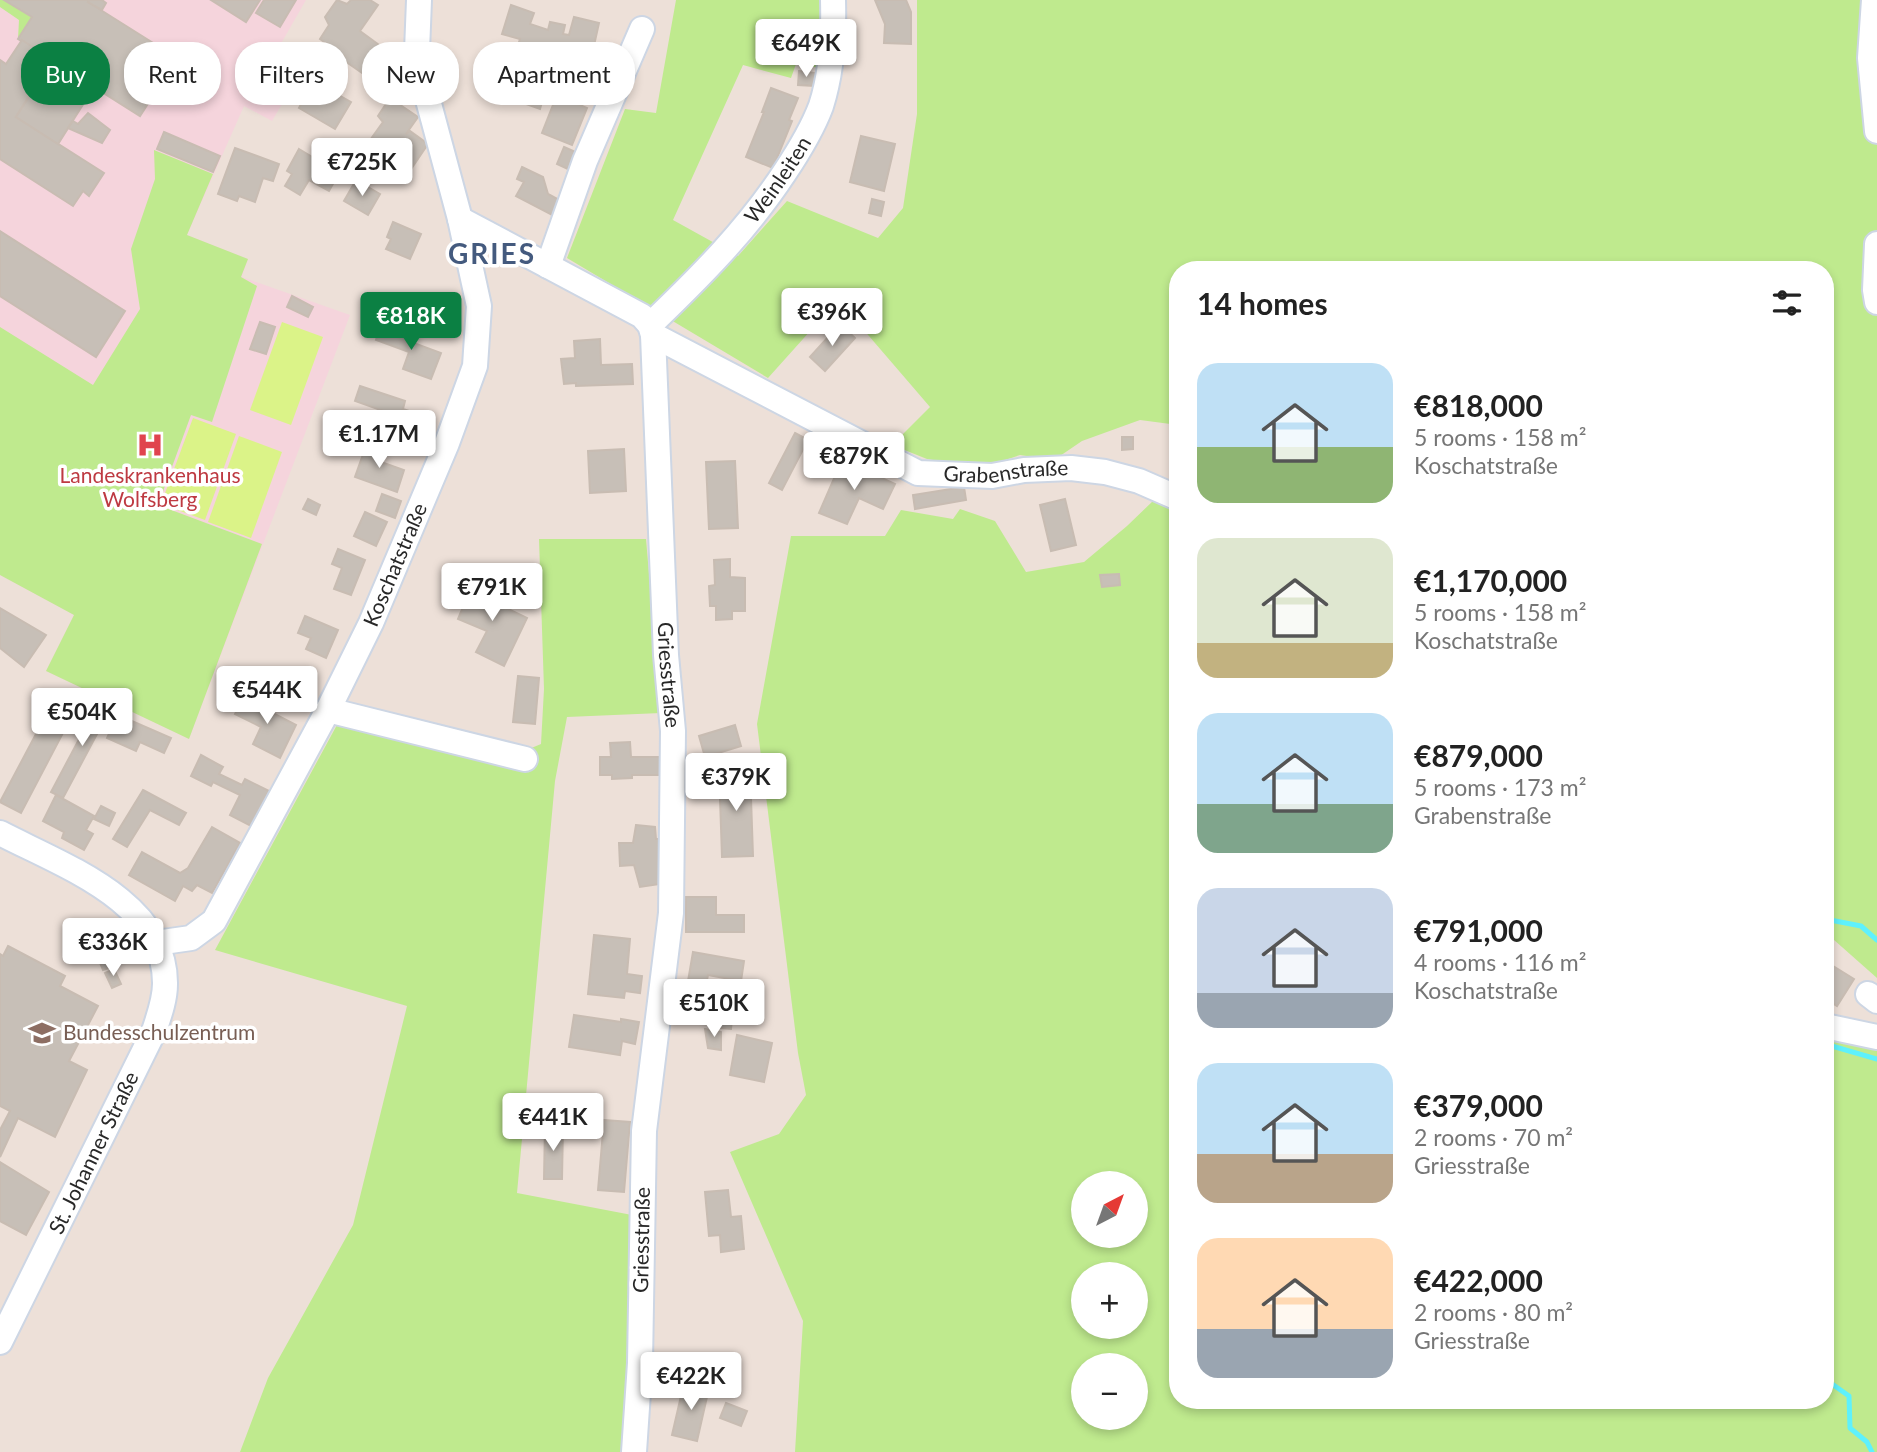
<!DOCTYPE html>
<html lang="en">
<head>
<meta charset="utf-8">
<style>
  body { margin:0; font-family:Lato,sans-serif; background:#f6f6f6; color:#222; height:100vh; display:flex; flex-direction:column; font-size:26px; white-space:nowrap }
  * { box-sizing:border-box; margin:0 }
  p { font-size:23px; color:#767676 }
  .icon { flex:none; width:38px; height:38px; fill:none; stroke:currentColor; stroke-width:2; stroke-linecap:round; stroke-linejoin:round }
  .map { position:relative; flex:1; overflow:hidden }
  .side { position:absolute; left:1169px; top:261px; width:665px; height:1148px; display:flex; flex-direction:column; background:#fff; border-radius:28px; box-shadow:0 4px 10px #0003 }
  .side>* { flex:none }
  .top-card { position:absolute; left:21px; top:42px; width:665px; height:63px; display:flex; gap:14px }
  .needle { width:46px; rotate:41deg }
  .fabs { position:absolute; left:1071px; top:1171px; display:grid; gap:14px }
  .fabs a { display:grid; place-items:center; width:77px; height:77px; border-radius:50%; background:#fff; box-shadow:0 4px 10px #0003; font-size:35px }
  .price { position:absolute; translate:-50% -60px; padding:0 16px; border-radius:7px; background:#fff; color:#222; font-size:23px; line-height:46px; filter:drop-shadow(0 2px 4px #0008) }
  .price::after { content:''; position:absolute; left:50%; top:42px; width:21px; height:16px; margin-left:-10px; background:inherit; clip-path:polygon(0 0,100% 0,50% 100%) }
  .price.current { background:#0b8043; color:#fff }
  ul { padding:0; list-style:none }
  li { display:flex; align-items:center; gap:21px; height:175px; padding:0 28px }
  li span { display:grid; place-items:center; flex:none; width:196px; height:140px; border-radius:21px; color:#555 }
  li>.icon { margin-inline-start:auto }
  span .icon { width:84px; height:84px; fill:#fffc; stroke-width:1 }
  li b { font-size:30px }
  h2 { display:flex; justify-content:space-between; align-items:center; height:84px; padding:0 28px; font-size:30px }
  .pill { padding:0 24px; border-radius:28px; background:#fff; box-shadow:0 4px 10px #0003; font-size:24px; line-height:63px }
  .pill.current { background:#0b8043; color:#fff }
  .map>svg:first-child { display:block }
  .medical { fill:#f5d4dc }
  .green { fill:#bfea8e; fill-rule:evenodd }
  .pitch { fill:#dbf388 }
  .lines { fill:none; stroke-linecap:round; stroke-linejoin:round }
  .stream { stroke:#5ef1fc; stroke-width:5 }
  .building { fill:#c7bfb7; stroke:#c8bcb2; stroke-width:2 }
  .minor-casing { stroke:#cdd6e4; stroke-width:28 }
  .minor { stroke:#fff; stroke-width:24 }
  .labels { text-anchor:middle; stroke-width:7; stroke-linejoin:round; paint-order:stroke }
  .street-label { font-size:21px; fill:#282828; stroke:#fff }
  .health-label { font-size:21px; fill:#be3a42; stroke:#fff }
  .education-label { font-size:21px; fill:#785e54; stroke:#fff; text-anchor:start }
  .district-label { font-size:28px; font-weight:bold; letter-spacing:2px; fill:#445a7e; stroke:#fff }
</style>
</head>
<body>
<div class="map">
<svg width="1877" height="1452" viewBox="0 0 1877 1452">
  <rect width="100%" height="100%" fill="#ede0d8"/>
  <polygon class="medical" points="0,0 306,0 275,54 301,72 272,121 244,106 187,235 248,259 242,277 350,315 189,739 46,671 74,615 0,575"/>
  <g class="green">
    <polygon points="0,0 4,0 32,17 18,39 19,20 0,7"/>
    <polygon points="676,0 821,0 826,15 820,68 796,64 791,78 743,65 673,220 738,256 787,201 878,238 903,208 917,114 917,0 1877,0 1877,978 1825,932 1825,270 1178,270 1178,425 1140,420 1082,441 1054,460 1020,455 981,468 927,459 892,445 930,407 838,300 768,378 567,258 625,109 656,113"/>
    <polygon points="154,150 213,174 187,235 248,259 241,277 257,286 212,422 191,415 158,505 262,544 189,739 46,671 74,615 0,575 0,327 93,385 140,309 131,249 155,179"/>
    <path d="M1154,500L1178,511V1400H1825V1037L1877,1048V1452H795L803,1321L730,1152L779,1134L806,1095L798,1053L757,724L791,536H885L901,510L953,519L960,509L995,521L1026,572L1084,562L1127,526ZM1083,1183H1136V1236H1083ZM1083,1274H1136V1326H1083ZM1083,1365H1136V1418H1083Z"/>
    <polygon points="539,539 646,539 661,713 567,717 555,781 517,1193 632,1215 623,1452 240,1452 268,1378 353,1225 407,1006 215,950 338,723 529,749 541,744 544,689"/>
  </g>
  <g class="pitch">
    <polygon points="282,322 323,337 291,425 250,410"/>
    <polygon points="193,418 236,434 205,520 161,504"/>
    <polygon points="239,436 282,452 251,538 208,522"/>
  </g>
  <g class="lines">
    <g class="stream">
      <polyline points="1825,919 1861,926 1877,940"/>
      <polyline points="1825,1044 1877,1059"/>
      <polyline points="1825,1379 1849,1396 1850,1428 1867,1442 1872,1452"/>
    </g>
  </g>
  <g class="building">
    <polygon points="4,0 89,0 88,2 177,58 140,116 18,39 32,17"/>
    <polygon points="89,0 102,0 106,3 102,10 88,2"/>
    <polygon points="211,0 260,0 246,22"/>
    <polygon points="264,0 296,0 280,27 256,13"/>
    <polygon points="337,0 347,4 351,0 370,0 378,5 360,31 386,50 390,45 406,57 395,71 400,75 387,94 366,79 370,72 366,68 362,73 342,59 344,56 320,39 329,25 325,17"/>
    <polygon points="875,0 906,0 911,12 911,44 884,43 885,24"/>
    <polygon points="511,5 534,13 530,24 548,30 550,22 565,25 563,34 569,35 574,17 599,23 591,59 574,54 569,67 516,51 520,39 502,34"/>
    <polygon points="22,40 52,60 16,117 104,173 89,196 83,191 73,206 0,159 0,60 6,64"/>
    <polygon points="799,71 815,73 814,86 798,85"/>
    <polygon points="80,78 94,87 58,144 16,117 37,84 65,102"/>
    <polygon points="314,81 351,102 335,129 299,108"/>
    <polygon points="529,87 545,92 540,109 523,103"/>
    <polygon points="771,88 798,98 789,120 792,121 773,168 746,157 764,112 762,112"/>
    <polygon points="559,96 587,108 572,145 542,133 555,100 557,101"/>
    <polygon points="390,98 418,117 406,134 410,131 428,144 409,172 389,158 393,152 391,150 387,156 368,143 383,122 378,116"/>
    <polygon points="88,113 110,130 102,143 68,128 73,121 78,124"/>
    <polygon points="164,132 220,156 213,172 157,149"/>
    <polygon points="861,136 895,144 884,191 850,182"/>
    <polygon points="564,147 580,154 572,171 557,164"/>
    <polygon points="235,148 279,164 273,181 263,178 255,202 239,196 237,201 218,194"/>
    <polygon points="299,149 339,173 329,191 309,180 300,195 285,186 292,174 287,171"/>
    <polygon points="522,167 543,177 548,194 561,201 554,216 516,196 524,182 517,179"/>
    <polygon points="356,180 380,194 368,215 344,201"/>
    <polygon points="872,199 884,202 881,216 869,213"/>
    <polygon points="393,222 421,234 410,259 386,249 391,239 387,237"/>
    <polygon points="0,231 125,311 96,357 0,296"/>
    <polygon points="292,296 313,307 308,317 287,307"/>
    <polygon points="260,322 275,327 266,354 250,349"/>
    <polygon points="381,324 413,336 411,342 441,353 431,379 403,369 409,352 376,340"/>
    <polygon points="840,324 855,338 825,371 810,357"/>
    <polygon points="600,339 601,365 632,364 633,384 576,386 576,383 564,384 561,359 575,358 574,341"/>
    <polygon points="360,386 405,401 403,409 427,417 416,449 383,437 392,414 355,401"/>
    <polygon points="795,433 808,440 782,490 769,483"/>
    <polygon points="1122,437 1133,437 1133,449 1122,450"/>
    <polygon points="366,446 384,452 381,462 404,470 397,492 355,477"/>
    <polygon points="624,449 626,491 590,493 588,451"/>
    <polygon points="842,460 895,484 883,509 859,498 847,524 819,513"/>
    <polygon points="735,461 738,528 709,529 706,462"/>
    <polygon points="964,487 966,500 915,509 913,495"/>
    <polygon points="382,494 401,501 395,518 376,511"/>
    <polygon points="308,499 320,505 316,515 303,509"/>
    <polygon points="1065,499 1076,545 1051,551 1040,505"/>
    <polygon points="365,512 387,522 376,546 354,536"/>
    <polygon points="338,549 365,560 351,595 334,589 342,568 332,564"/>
    <polygon points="730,559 730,577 745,578 745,611 732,611 732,619 716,620 716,606 710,606 709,586 715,585 714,560"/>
    <polygon points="1119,574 1120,585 1102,587 1100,575"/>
    <polygon points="473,583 504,597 500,605 527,618 504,666 476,652 487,631 458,619"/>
    <polygon points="0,608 46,635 24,667 0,648"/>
    <polygon points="305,616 338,630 326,658 306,649 311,638 298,633"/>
    <polygon points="518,676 539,678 535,724 513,722"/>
    <polygon points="245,694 268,706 263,716 269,720 273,713 296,725 280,758 253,744 261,727 235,714"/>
    <polygon points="55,698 76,708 21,813 0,802"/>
    <polygon points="101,698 113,704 63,798 51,792"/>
    <polygon points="118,715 171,738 164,753 140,742 136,751 107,738"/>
    <polygon points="735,725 741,746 705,757 699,736"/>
    <polygon points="630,742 631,757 663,757 664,775 632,775 632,778 612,779 612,775 600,775 600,757 611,757 610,743"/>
    <polygon points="201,755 223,767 219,774 242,785 245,779 269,791 251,826 230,815 240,795 213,782 211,786 191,776"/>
    <polygon points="719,769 750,769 753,856 722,857"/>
    <polygon points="143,790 186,813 179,825 150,810 127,847 113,839"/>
    <polygon points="56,795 94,816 86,830 93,834 84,850 62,838 64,832 43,821"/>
    <polygon points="101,806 115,813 109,826 94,819"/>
    <polygon points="636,825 655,827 656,839 665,839 665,870 659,870 660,884 640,887 634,865 620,866 619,843 633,843"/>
    <polygon points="212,827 240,843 212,893 197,885 192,891 183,886 175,901 129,875 142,852 180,873 188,868"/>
    <polygon points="686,897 716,897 716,915 744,915 744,932 686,932"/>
    <polygon points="594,935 630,939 627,974 642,976 640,993 625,991 624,998 588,994"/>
    <polygon points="8,946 65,976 60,986 98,1006 69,1061 87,1070 55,1137 18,1118 0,1157 0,1130 10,1111 0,1106 0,954 3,956"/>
    <polygon points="111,947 118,965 103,970 96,953"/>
    <polygon points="693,952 744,961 741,981 708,975 705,990 687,987"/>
    <polygon points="1825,961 1854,979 1837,1006 1825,998"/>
    <polygon points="114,969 121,984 112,988 105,973"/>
    <polygon points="574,1015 621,1022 621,1019 639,1022 635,1044 622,1041 620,1055 569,1047"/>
    <polygon points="710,1018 732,1020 731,1029 709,1027"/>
    <polygon points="705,1029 721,1032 721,1050 708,1048"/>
    <polygon points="737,1035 772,1043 764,1082 730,1075"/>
    <polygon points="583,1102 585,1115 572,1117 570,1104"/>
    <polygon points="604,1120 630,1122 624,1192 598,1190"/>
    <polygon points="545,1126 563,1127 562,1179 544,1179"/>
    <polygon points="0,1162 49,1192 26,1235 0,1221"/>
    <polygon points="728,1190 731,1217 741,1216 744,1249 721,1252 720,1235 709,1236 705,1192"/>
    <polygon points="684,1383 709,1388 697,1441 672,1435"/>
    <polygon points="726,1403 747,1411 741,1426 720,1418"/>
  </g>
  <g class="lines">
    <defs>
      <g id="minor">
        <polyline points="1874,0 1870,58 1877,131"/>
        <path id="s1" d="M460,219L642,316L650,325L653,335L666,655L673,731L671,913L644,1131L640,1363L634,1452"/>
        <polyline points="1877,244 1875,290 1877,302"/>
        <polyline points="548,266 585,161 642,29"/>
        <path id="s2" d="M650,325C700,277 747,230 785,172C799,151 812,130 821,106C832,72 834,35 833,0"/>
        <path id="s3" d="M653,335L918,473L992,476L1024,470L1071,468L1105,472L1139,481L1178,498"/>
        <polyline points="328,710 525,759"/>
        <path d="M0,833C61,865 166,901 165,984C165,1000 159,1016 154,1031L0,1342"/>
        <path id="s4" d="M156,943L191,938L214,921L328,710L371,623L447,443L475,366L479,306L460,219L421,74L417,51L419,0"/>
        <polyline points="1868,994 1877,1001"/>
        <polyline points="1825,1026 1877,1037"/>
      </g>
    </defs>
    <use href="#minor" class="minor-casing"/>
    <use href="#minor" class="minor"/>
  </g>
  <defs>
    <symbol id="hospital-bare" viewBox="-9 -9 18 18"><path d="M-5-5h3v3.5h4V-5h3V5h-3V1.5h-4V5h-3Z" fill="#e0444e" stroke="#fff" stroke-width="2.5" paint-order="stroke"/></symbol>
    <symbol id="university-bare" viewBox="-9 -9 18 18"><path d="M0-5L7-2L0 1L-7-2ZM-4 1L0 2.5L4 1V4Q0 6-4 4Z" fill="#8d6e63" stroke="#fff" stroke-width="2.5" paint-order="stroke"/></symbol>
  </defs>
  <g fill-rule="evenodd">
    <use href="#hospital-bare" x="131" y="426" width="38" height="38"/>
    <use href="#university-bare" x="23" y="1014" width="38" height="38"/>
  </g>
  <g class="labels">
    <g class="street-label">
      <text dy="7" stroke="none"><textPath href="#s2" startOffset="194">Weinleiten</textPath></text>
      <text dy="7" stroke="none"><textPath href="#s3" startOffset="387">Grabenstraße</textPath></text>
      <text dy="7" stroke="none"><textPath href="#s4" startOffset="464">Koschatstraße</textPath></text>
      <text dy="7" stroke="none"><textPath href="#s1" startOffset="569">Griesstraße</textPath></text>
      <text transform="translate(94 1153) rotate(-64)" y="7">St. Johanner Straße</text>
      <text transform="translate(642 1240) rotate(-89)" y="7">Griesstraße</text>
    </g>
    <g class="health-label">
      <text x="150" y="483">Landeskrankenhaus<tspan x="150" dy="24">Wolfsberg</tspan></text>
    </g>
    <g class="education-label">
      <text x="63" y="1040">Bundesschulzentrum</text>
    </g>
    <g class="district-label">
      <text x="492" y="264">GRIES</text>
    </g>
  </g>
</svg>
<div class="fabs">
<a><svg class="needle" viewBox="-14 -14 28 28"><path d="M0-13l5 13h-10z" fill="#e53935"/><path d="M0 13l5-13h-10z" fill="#767676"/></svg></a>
<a>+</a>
<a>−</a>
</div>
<b class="price" style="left:806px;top:79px">€649K</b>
<b class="price" style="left:362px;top:198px">€725K</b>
<b class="price" style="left:832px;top:348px">€396K</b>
<b class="price current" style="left:411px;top:352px">€818K</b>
<b class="price" style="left:379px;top:470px">€1.17M</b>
<b class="price" style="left:854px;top:492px">€879K</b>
<b class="price" style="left:492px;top:623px">€791K</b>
<b class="price" style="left:267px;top:726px">€544K</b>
<b class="price" style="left:82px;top:748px">€504K</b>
<b class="price" style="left:736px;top:813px">€379K</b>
<b class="price" style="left:113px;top:978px">€336K</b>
<b class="price" style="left:714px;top:1039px">€510K</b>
<b class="price" style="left:553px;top:1153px">€441K</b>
<b class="price" style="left:691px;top:1412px">€422K</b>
<div class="top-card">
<a class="pill current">Buy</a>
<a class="pill">Rent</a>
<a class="pill">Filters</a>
<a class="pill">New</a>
<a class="pill">Apartment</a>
</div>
<section class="side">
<h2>14 homes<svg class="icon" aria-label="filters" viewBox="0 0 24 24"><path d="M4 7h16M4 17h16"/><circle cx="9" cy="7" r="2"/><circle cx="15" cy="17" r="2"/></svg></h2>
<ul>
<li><span style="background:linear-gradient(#bfe0f5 60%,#8fb573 0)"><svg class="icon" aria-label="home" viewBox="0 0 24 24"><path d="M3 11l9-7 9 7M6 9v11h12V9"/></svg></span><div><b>€818,000</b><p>5 rooms · 158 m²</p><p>Koschatstraße</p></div></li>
<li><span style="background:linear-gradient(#dfe7d0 75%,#c2b280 0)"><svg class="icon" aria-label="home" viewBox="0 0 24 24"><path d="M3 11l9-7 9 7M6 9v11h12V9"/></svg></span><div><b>€1,170,000</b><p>5 rooms · 158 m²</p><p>Koschatstraße</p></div></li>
<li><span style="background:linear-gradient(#bfe0f5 65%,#7fa58c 0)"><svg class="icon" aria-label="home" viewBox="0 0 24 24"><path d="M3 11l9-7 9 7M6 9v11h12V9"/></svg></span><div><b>€879,000</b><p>5 rooms · 173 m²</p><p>Grabenstraße</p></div></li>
<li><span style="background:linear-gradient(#c9d6e8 75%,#9aa5b1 0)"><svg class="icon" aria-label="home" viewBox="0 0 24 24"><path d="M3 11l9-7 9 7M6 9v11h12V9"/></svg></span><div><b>€791,000</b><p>4 rooms · 116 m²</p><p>Koschatstraße</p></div></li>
<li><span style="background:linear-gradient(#bfe0f5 65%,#b9a48a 0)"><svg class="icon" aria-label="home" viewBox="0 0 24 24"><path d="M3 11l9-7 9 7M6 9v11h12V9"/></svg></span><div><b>€379,000</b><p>2 rooms · 70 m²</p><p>Griesstraße</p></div></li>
<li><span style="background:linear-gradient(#ffd9b3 65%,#9aa5b1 0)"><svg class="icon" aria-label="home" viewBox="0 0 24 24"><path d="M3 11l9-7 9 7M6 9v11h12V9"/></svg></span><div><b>€422,000</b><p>2 rooms · 80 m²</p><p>Griesstraße</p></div></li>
</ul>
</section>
</div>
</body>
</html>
